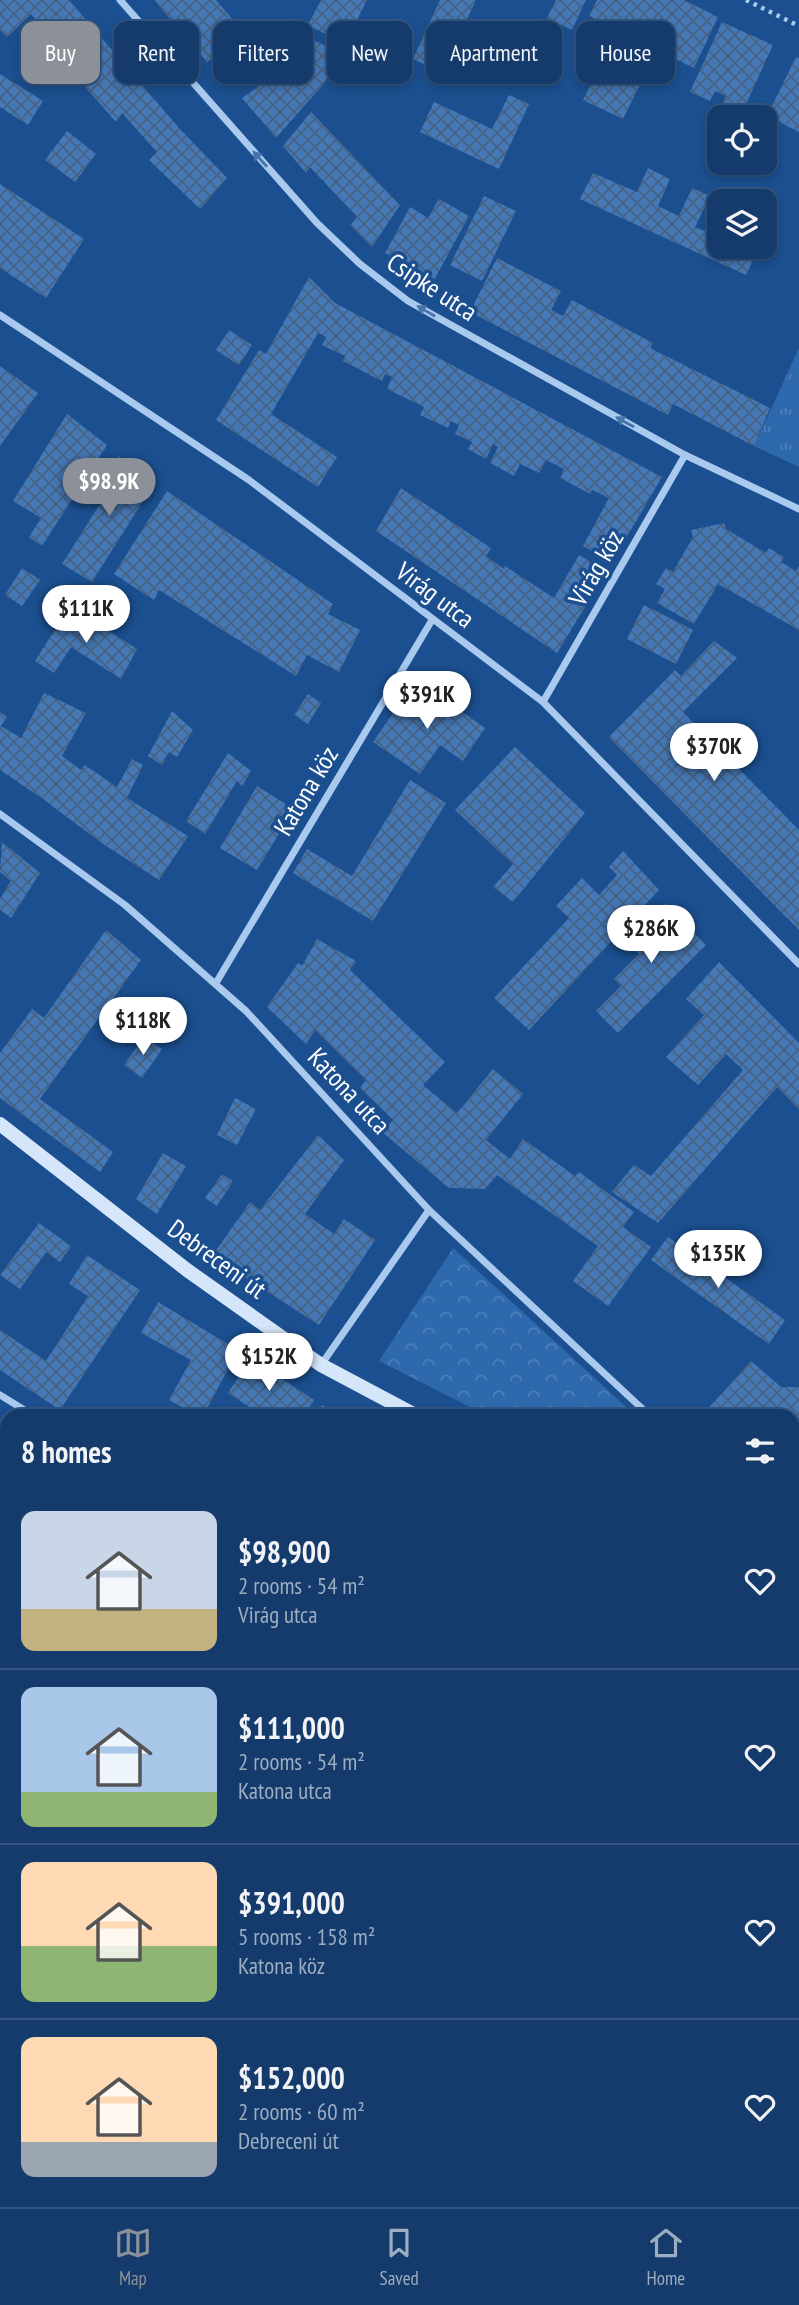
<!DOCTYPE html>
<html lang="en">
<head>
<meta charset="utf-8">
<style>
  body { margin:0; font-family:"PT Sans Narrow",sans-serif; background:#214673; color:#f1f3f6; height:100vh; display:flex; flex-direction:column; font-size:26px; white-space:nowrap }
  * { box-sizing:border-box; margin:0 }
  p { font-size:23px; color:#9dadc1 }
  .icon { flex:none; width:38px; height:38px; fill:none; stroke:currentColor; stroke-width:2; stroke-linecap:round; stroke-linejoin:round }
  .map { position:relative; flex:1; overflow:hidden }
  .side { position:absolute; left:0px; top:1409px; width:800px; height:800px; display:flex; flex-direction:column; background:#143b6b; border-radius:21px 21px 0 0; box-shadow:0 4px 10px #0003,0 0 0 2px #33557e }
  .side>* { flex:none }
  .top-card { position:absolute; left:21px; top:21px; width:758px; height:63px; display:flex; gap:14px }
  .controls { position:absolute; left:707px; top:105px; display:grid; gap:14px }
  .controls a { display:grid; place-items:center; width:70px; height:70px; border-radius:14px; background:#143b6b; box-shadow:0 4px 10px #0003,0 0 0 2px #33557e; font-size:35px }
  .price { position:absolute; translate:-50% -60px; padding:0 16px; border-radius:24px; background:#fff; color:#222; font-size:23px; line-height:46px; filter:drop-shadow(0 2px 4px #0008) }
  .price::after { content:''; position:absolute; left:50%; top:42px; width:21px; height:16px; margin-left:-10px; background:inherit; clip-path:polygon(0 0,100% 0,50% 100%) }
  .price.on { background:#8c9099; color:#fff }
  ul { padding:0; list-style:none }
  li { display:flex; align-items:center; gap:21px; height:175px; padding:0 21px }
  li+li { border-top:2px solid #33557e }
  li span { display:grid; place-items:center; flex:none; width:196px; height:140px; border-radius:14px; color:#555 }
  li>.icon { margin-inline-start:auto }
  span .icon { width:84px; height:84px; fill:#fffc; stroke-width:1 }
  li b { font-size:30px }
  h2 { display:flex; justify-content:space-between; align-items:center; height:84px; padding:0 21px; font-size:30px }
  .tag { padding:0 24px; border-radius:14px; background:#143b6b; box-shadow:0 4px 10px #0003,0 0 0 2px #33557e; font-size:24px; line-height:63px }
  .tag.on { background:#8c9099; color:#fff }
  .dock { display:flex; justify-content:space-around; align-items:center; height:98px; border-top:2px solid #33557e; background:#143b6b; font-size:19px; color:#9dadc1 }
  .dock a { display:grid; justify-items:center; gap:4px }
  .dock .on { color:#8c9099 }
  .map>svg:first-child { display:block }
  .grass { fill:url(#grass-tufts) }
  .park { fill:url(#park-crowns) }
  .building { fill:url(#building-cross-hatch) }
  .lines { fill:none; stroke-linecap:round; stroke-linejoin:round }
  .path { stroke:#a9c9ee; stroke-width:4.5; stroke-dasharray:3.5 5; stroke-linecap:butt }
  .street { stroke:#a9c9ee; stroke-width:7 }
  .secondary { stroke:#d6e6fa; stroke-width:14 }
  .oneway { fill:#4674ac }
  .labels { text-anchor:middle; stroke-width:7; stroke-linejoin:round; paint-order:stroke }
  .street-label { font-size:26px; fill:#fff; stroke:#1b4f8f }
</style>
</head>
<body>
<div class="map">
<svg width="799" height="2207" viewBox="0 0 799 2207">
  <defs>
    <pattern id="grass-tufts" width="24" height="20" patternUnits="userSpaceOnUse" patternTransform="scale(1.75)"><rect width="24" height="20" fill="#2e69ad"/><path d="M3 7l-1-3M5 7V3M7 7l1-3M15 17l-1-3M17 17v-4M19 17l1-3" fill="none" stroke="#4d80b9"/></pattern>
    <pattern id="park-crowns" width="20" height="18" patternUnits="userSpaceOnUse" patternTransform="scale(1.75)"><rect width="20" height="18" fill="#2e69ad"/><path d="M2 6a3 3 0 1 1 6 0M12 15a3 3 0 1 1 6 0" fill="none" stroke="#4d80b9"/></pattern>
    <pattern id="building-cross-hatch" width="8" height="8" patternUnits="userSpaceOnUse" patternTransform="scale(1.75)"><rect width="8" height="8" fill="#4478b7"/><path d="M0 0l8 8M0 8l8-8" fill="none" stroke="#486282"/></pattern>
  </defs>
  <rect width="100%" height="100%" fill="#1b4f8f"/>
  <polygon class="grass" points="799,348 799,467 754,446"/>
  <polygon class="park" points="453,1248 636,1416 488,1416 379,1361"/>
  <g class="building">
    <polygon points="0,0 69,0 179,128 227,178 200,209 149,160 157,152 122,113 116,122 73,73 66,81 51,65 48,68 25,43 42,26 31,14 7,37 0,30"/>
    <polygon points="154,0 216,0 243,32 207,62"/>
    <polygon points="321,0 367,0 345,44 308,25"/>
    <polygon points="440,0 476,0 442,73 413,59"/>
    <polygon points="556,0 586,0 572,30 547,18"/>
    <polygon points="597,0 684,0 718,17 694,68 657,50 623,119 583,100 618,30 589,16"/>
    <polygon points="722,22 773,45 741,115 721,106 726,96 715,91 710,101 690,92"/>
    <polygon points="313,40 341,53 326,81 276,138 242,98 272,77 291,52 301,56"/>
    <polygon points="796,57 799,58 799,132 767,116"/>
    <polygon points="0,74 43,101 28,125 0,107"/>
    <polygon points="509,95 529,104 499,169 420,132 434,102 492,129"/>
    <polygon points="311,112 400,205 372,247 350,225 357,217 310,167 306,173 283,146"/>
    <polygon points="67,131 96,154 75,182 45,160"/>
    <polygon points="648,168 670,179 658,206 679,216 692,188 710,196 695,227 719,237 719,247 740,247 756,254 746,275 580,199 593,173 637,192"/>
    <polygon points="0,184 84,239 46,298 0,268"/>
    <polygon points="484,196 516,211 482,281 450,265"/>
    <polygon points="439,199 469,216 434,280 385,253 410,207 428,218"/>
    <polygon points="497,258 561,291 551,310 563,316 572,300 653,343 650,348 770,408 754,446 673,404 668,415 470,312"/>
    <polygon points="309,277 335,303 662,477 612,562 583,546 609,498 592,490 590,494 560,478 564,469 546,460 539,473 520,464 514,476 490,463 498,447 493,444 486,459 468,449 472,442 455,434 459,425 451,421 448,428 420,415 424,407 387,389 392,377 385,374 382,381 343,361 345,356 322,345 326,337 318,333 271,414 337,457 318,487 216,420 259,350 266,354"/>
    <polygon points="229,330 252,345 239,365 216,350"/>
    <polygon points="0,366 38,393 0,446"/>
    <polygon points="67,414 107,445 42,546 29,537 41,518 13,501"/>
    <polygon points="119,456 155,482 92,582 62,564 100,504 93,500"/>
    <polygon points="401,488 491,548 486,556 504,569 505,566 554,598 579,555 607,571 557,653 376,531"/>
    <polygon points="167,491 333,604 328,614 360,630 339,672 307,655 296,676 159,590 154,600 114,574"/>
    <polygon points="724,523 726,529 766,553 769,548 784,557 781,562 796,571 799,566 799,630 718,584 694,624 657,603 665,589 656,584 666,568 673,572 693,537 691,530"/>
    <polygon points="22,568 40,580 22,606 5,595"/>
    <polygon points="644,605 693,630 676,664 627,639"/>
    <polygon points="70,606 137,649 121,679 71,647 54,673 35,661"/>
    <polygon points="714,641 737,658 683,712 799,830 799,930 609,737 675,670 681,676"/>
    <polygon points="44,693 86,713 62,756 81,770 85,765 117,787 132,759 143,765 127,798 188,836 159,880 103,844 40,797 0,770 0,712 7,717 1,726 21,738"/>
    <polygon points="308,694 321,703 308,724 294,715"/>
    <polygon points="437,694 485,728 463,761 440,745 420,774 373,742 404,697"/>
    <polygon points="172,711 193,730 177,757 169,752 162,765 148,756"/>
    <polygon points="515,747 585,813 513,902 493,887 513,864 455,810"/>
    <polygon points="228,753 251,771 242,786 237,781 205,834 186,821"/>
    <polygon points="410,780 446,803 373,921 293,873 307,849 352,876"/>
    <polygon points="257,786 294,809 257,870 220,848"/>
    <polygon points="2,842 40,873 11,918 0,910 0,899 11,881 0,872"/>
    <polygon points="623,851 659,890 529,1030 494,998 569,918 556,906 582,878 599,895 617,875 609,867"/>
    <polygon points="665,903 706,945 618,1033 596,1011 621,986 614,979 639,954 626,942"/>
    <polygon points="106,930 141,960 40,1099 113,1152 100,1172 0,1098 0,1053 32,1009 44,1018"/>
    <polygon points="317,939 356,961 350,970 445,1062 423,1085 457,1113 493,1069 523,1094 486,1140 510,1159 523,1139 575,1176 579,1172 634,1212 623,1227 651,1247 608,1306 573,1281 598,1246 497,1175 485,1189 449,1188 382,1132 393,1120 360,1088 366,1080 315,1030 306,1044 267,1007 298,963 302,966"/>
    <polygon points="719,962 799,1043 799,1109 777,1087 658,1223 612,1192 634,1165 651,1176 743,1070 726,1054 698,1085 666,1057 704,1015 686,999"/>
    <polygon points="144,1037 162,1049 142,1078 124,1065"/>
    <polygon points="235,1098 256,1109 237,1145 217,1135"/>
    <polygon points="318,1135 344,1160 305,1214 334,1234 344,1219 375,1240 319,1325 212,1256 250,1202 260,1210"/>
    <polygon points="163,1153 186,1166 157,1214 136,1199"/>
    <polygon points="222,1174 233,1181 217,1206 205,1198"/>
    <polygon points="39,1223 71,1246 60,1262 46,1252 20,1289 0,1275"/>
    <polygon points="668,1237 785,1320 769,1344 651,1260"/>
    <polygon points="87,1255 140,1290 60,1410 0,1370 0,1330 46,1361 88,1296 69,1284"/>
    <polygon points="158,1302 238,1350 203,1416 198,1416 169,1400 191,1360 141,1333"/>
    <polygon points="251,1358 314,1400 304,1416 255,1416 257,1412 228,1393"/>
    <polygon points="751,1361 781,1387 799,1387 799,1446 793,1446 793,1416 709,1416 705,1412"/>
    <polygon points="322,1405 339,1416 316,1416"/>
    <polygon points="0,1423 7,1427 7,1497 0,1493"/>
    <polygon points="0,1629 7,1632 7,1662 0,1679"/>
    <polygon points="5,1680 7,1681 7,1711 0,1709 0,1690"/>
    <polygon points="7,1715 7,1779 6,1782 0,1780 0,1724"/>
    <polygon points="799,1793 799,1828 793,1829 793,1794"/>
    <polygon points="793,1925 799,1927 799,1982 793,1980"/>
    <polygon points="0,2032 7,2035 7,2177 0,2174"/>
    <polygon points="793,2051 799,2054 799,2157 793,2155"/>
    <polygon points="0,2193 7,2196 2,2207 0,2207"/>
    <polygon points="87,2202 131,2202 128,2207 85,2207"/>
    <polygon points="273,2202 342,2202 339,2207 269,2207"/>
  </g>
  <g class="lines">
    <polyline class="path" points="746,0 799,26"/>
    <g class="street">
      <polyline points="120,0 317,223 360,264 408,301 685,455 799,509"/>
      <polyline points="0,315 249,480 543,702 799,964"/>
      <polyline points="543,702 685,455"/>
      <polyline points="0,814 125,905 246,1011 429,1210 650,1416"/>
      <polyline points="216,983 432,620"/>
      <polyline points="321,1365 429,1210"/>
      <polyline points="0,1395 34,1416"/>
      <polyline points="0,1835 7,1839"/>
      <polyline points="0,1925 7,1910"/>
      <polyline points="793,2010 799,2012"/>
    </g>
    <g class="secondary">
      <polyline points="0,1124 187,1270 321,1365 417,1416"/>
      <polyline points="793,1514 799,1514"/>
    </g>
  </g>
  <defs><path id="oneway-solid" d="M-6-.8H1V-3.2L6.5 0L1 3.2V.8H-6Z" transform="scale(1.75)"/></defs>
  <g class="oneway">
    <use href="#oneway-solid" transform="translate(260 159) rotate(-132)"/>
    <use href="#oneway-solid" transform="translate(426 311) rotate(-150)"/>
    <use href="#oneway-solid" transform="translate(625 422) rotate(-151)"/>
  </g>
  <g class="labels">
    <g class="street-label">
      <text transform="translate(432 287) rotate(33)" y="9">Csipke utca</text>
      <text transform="translate(596 568) rotate(-60)" y="9">Virág köz</text>
      <text transform="translate(435 595) rotate(37)" y="9">Virág utca</text>
      <text transform="translate(306 791) rotate(-59)" y="9">Katona köz</text>
      <text transform="translate(349 1091) rotate(47)" y="9">Katona utca</text>
      <text transform="translate(217 1259) rotate(36)" y="9">Debreceni út</text>
    </g>
  </g>
</svg>
<div class="controls">
<a><svg class="icon" aria-label="locate" viewBox="0 0 24 24"><circle cx="12" cy="12" r="6"/><path d="M12 2v4M12 18v4M2 12h4M18 12h4"/></svg></a>
<a><svg class="icon" aria-label="layers" viewBox="0 0 24 24"><path d="M12 4l9 5-9 5-9-5zM3 14l9 5 9-5"/></svg></a>
</div>
<b class="price on" style="left:109px;top:518px">$98.9K</b>
<b class="price" style="left:86px;top:645px">$111K</b>
<b class="price" style="left:427px;top:731px">$391K</b>
<b class="price" style="left:714px;top:783px">$370K</b>
<b class="price" style="left:651px;top:965px">$286K</b>
<b class="price" style="left:143px;top:1057px">$118K</b>
<b class="price" style="left:718px;top:1290px">$135K</b>
<b class="price" style="left:269px;top:1393px">$152K</b>
<div class="top-card">
<a class="tag on">Buy</a>
<a class="tag">Rent</a>
<a class="tag">Filters</a>
<a class="tag">New</a>
<a class="tag">Apartment</a>
<a class="tag">House</a>
</div>
<section class="side">
<h2>8 homes<svg class="icon" aria-label="filters" viewBox="0 0 24 24"><path d="M4 7h16M4 17h16"/><circle cx="9" cy="7" r="2"/><circle cx="15" cy="17" r="2"/></svg></h2>
<ul>
<li><span style="background:linear-gradient(#c9d6e8 70%,#c2b280 0)"><svg class="icon" aria-label="home" viewBox="0 0 24 24"><path d="M3 11l9-7 9 7M6 9v11h12V9"/></svg></span><div><b>$98,900</b><p>2 rooms · 54 m²</p><p>Virág utca</p></div><svg class="icon" aria-label="heart" viewBox="0 0 24 24"><path d="M12 20l-8-8c-3-5 5-10 8-4 3-6 11-1 8 4z"/></svg></li>
<li><span style="background:linear-gradient(#a9c7e8 75%,#8fb573 0)"><svg class="icon" aria-label="home" viewBox="0 0 24 24"><path d="M3 11l9-7 9 7M6 9v11h12V9"/></svg></span><div><b>$111,000</b><p>2 rooms · 54 m²</p><p>Katona utca</p></div><svg class="icon" aria-label="heart" viewBox="0 0 24 24"><path d="M12 20l-8-8c-3-5 5-10 8-4 3-6 11-1 8 4z"/></svg></li>
<li><span style="background:linear-gradient(#ffd9b3 60%,#8fb573 0)"><svg class="icon" aria-label="home" viewBox="0 0 24 24"><path d="M3 11l9-7 9 7M6 9v11h12V9"/></svg></span><div><b>$391,000</b><p>5 rooms · 158 m²</p><p>Katona köz</p></div><svg class="icon" aria-label="heart" viewBox="0 0 24 24"><path d="M12 20l-8-8c-3-5 5-10 8-4 3-6 11-1 8 4z"/></svg></li>
<li><span style="background:linear-gradient(#ffd9b3 75%,#9aa5b1 0)"><svg class="icon" aria-label="home" viewBox="0 0 24 24"><path d="M3 11l9-7 9 7M6 9v11h12V9"/></svg></span><div><b>$152,000</b><p>2 rooms · 60 m²</p><p>Debreceni út</p></div><svg class="icon" aria-label="heart" viewBox="0 0 24 24"><path d="M12 20l-8-8c-3-5 5-10 8-4 3-6 11-1 8 4z"/></svg></li>
</ul>
</section>
</div>
<nav class="dock">
<a class="on"><svg class="icon" aria-label="map" viewBox="0 0 24 24"><path d="M3 6l6-2 6 2 6-2v14l-6 2-6-2-6 2zM9 4v14M15 6v14"/></svg>Map</a>
<a><svg class="icon" aria-label="saved" viewBox="0 0 24 24"><path d="M7 4h10v16l-5-4-5 4z"/></svg>Saved</a>
<a><svg class="icon" aria-label="home" viewBox="0 0 24 24"><path d="M3 11l9-7 9 7M6 9v11h12V9"/></svg>Home</a>
</nav>
</body>
</html>
